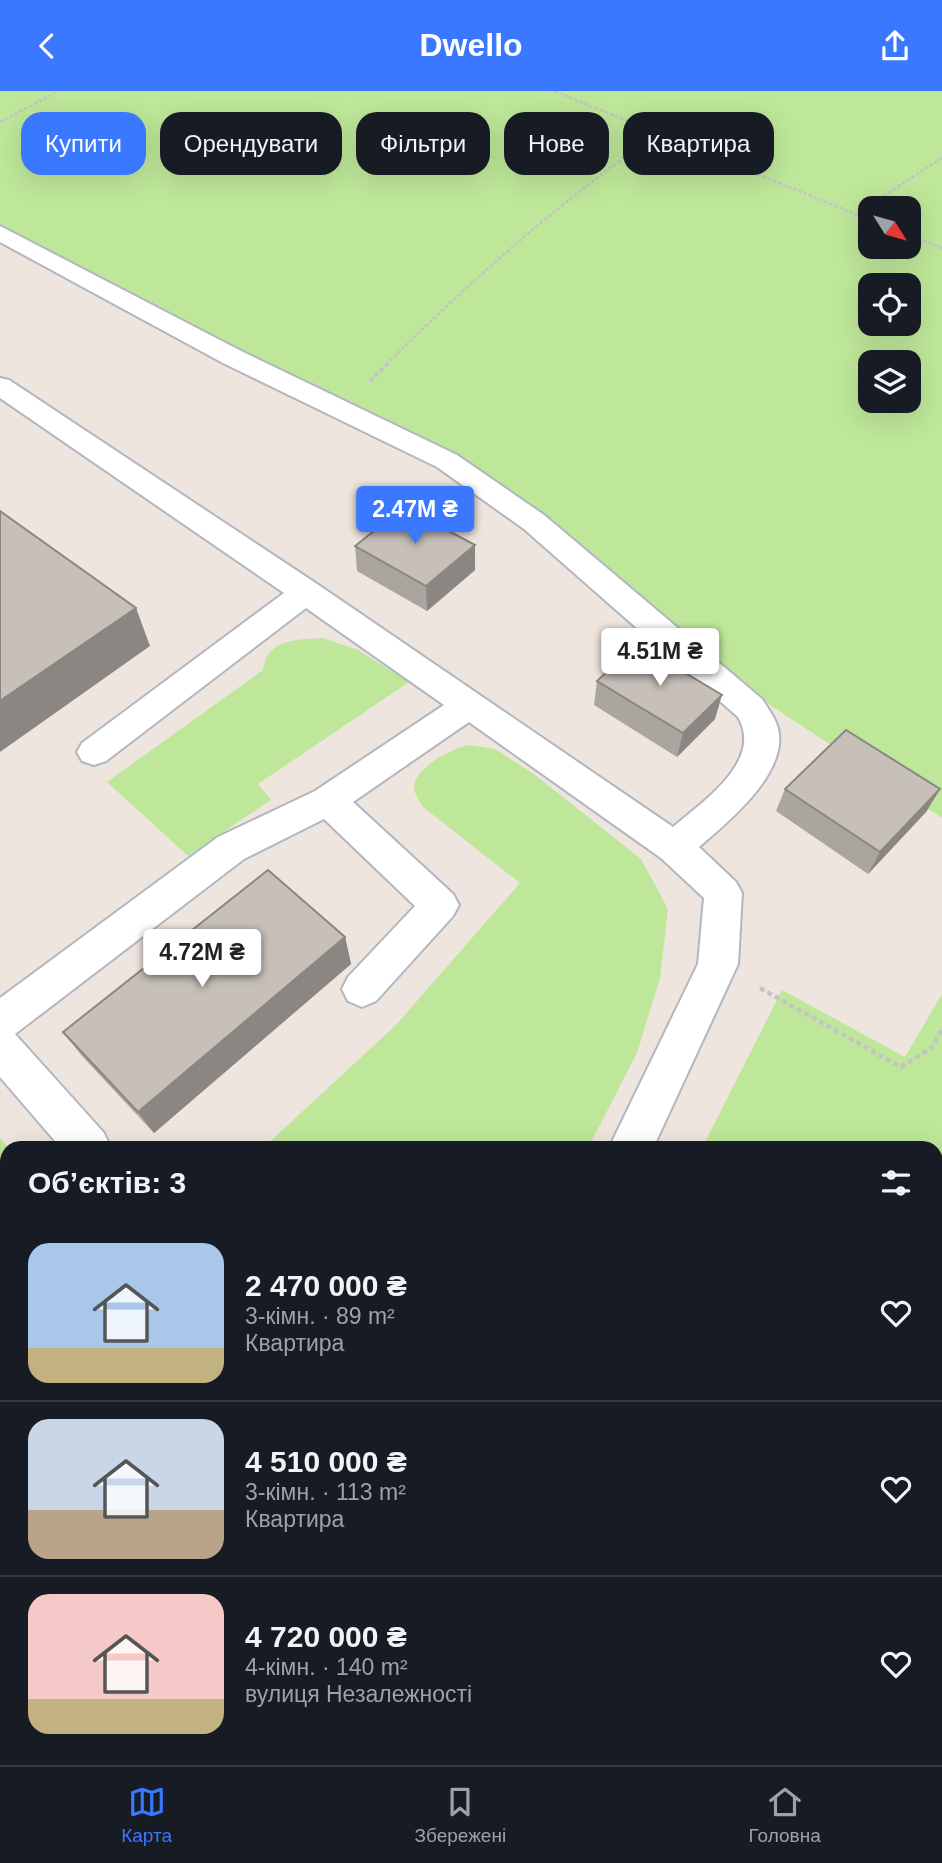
<!DOCTYPE html>
<html lang="uk">
<head>
<meta charset="utf-8">
<style>
  body { margin:0; font-family:Helvetica,sans-serif; background:#20242c; color:#f1f3f6; height:100vh; display:flex; flex-direction:column; font-size:26px; white-space:nowrap }
  * { box-sizing:border-box; margin:0 }
  p { font-size:23px; color:#9ea1a6 }
  .icon { flex:none; width:38px; height:38px; fill:none; stroke:currentColor; stroke-width:2; stroke-linecap:round; stroke-linejoin:round }
  .map { position:relative; flex:1; overflow:hidden }
  .drawer { position:absolute; left:0px; top:1050px; width:943px; height:625px; display:flex; flex-direction:column; background:#171b24; border-radius:21px 21px 0 0; box-shadow:0 7px 28px #0002 }
  .drawer>* { flex:none }
  .top-card { position:absolute; left:21px; top:21px; width:901px; height:63px; display:flex; gap:14px }
  .needle { width:46px; rotate:127deg }
  .tools { position:absolute; left:858px; top:105px; display:grid; gap:14px }
  .tools a { display:grid; place-items:center; width:63px; height:63px; border-radius:14px; background:#171b24; box-shadow:0 7px 28px #0002; font-size:35px }
  .price { position:absolute; translate:-50% -60px; padding:0 16px; border-radius:7px; background:#fff; color:#222; font-size:23px; line-height:46px; filter:drop-shadow(0 2px 4px #0008) }
  .price::after { content:''; position:absolute; left:50%; top:42px; width:21px; height:16px; margin-left:-10px; background:inherit; clip-path:polygon(0 0,100% 0,50% 100%) }
  .price.on { background:#3a79ff; color:#fff }
  ul { padding:0; list-style:none }
  li { display:flex; align-items:center; gap:21px; height:175px; padding:0 28px }
  li+li { border-top:2px solid #363941 }
  li span { display:grid; place-items:center; flex:none; width:196px; height:140px; border-radius:21px; color:#555 }
  li>.icon { margin-inline-start:auto }
  span .icon { width:84px; height:84px; fill:#fffc; stroke-width:1 }
  li b { font-size:30px }
  h2 { display:flex; justify-content:space-between; align-items:center; height:84px; padding:0 28px; font-size:30px }
  .chip { padding:0 24px; border-radius:21px; background:#171b24; box-shadow:0 7px 28px #0002; font-size:24px; line-height:63px }
  .chip.on { background:#3a79ff; color:#fff }
  header { display:flex; justify-content:space-between; align-items:center; height:91px; padding:0 28px; background:#3a79ff; color:#fff; font-size:32px; font-weight:700 }
  .tabs { display:flex; justify-content:space-around; align-items:center; height:98px; border-top:2px solid #363941; background:#171b24; font-size:19px; color:#9ea1a6 }
  .tabs a { display:grid; justify-items:center; gap:4px }
  .tabs .on { color:#3a79ff }
  .map>svg:first-child { display:block }
  .green { fill:#bee799; fill-rule:evenodd }
  .lines { fill:none; stroke-linecap:round; stroke-linejoin:round }
  .minor-casing { stroke:#b2b6c0; stroke-width:4 }
  .major-casing { stroke:#c4c4c4; stroke-width:4 }
  .path-far2 { stroke:#c4c4c4; stroke-width:2.5; stroke-dasharray:3.5 2; stroke-linecap:butt }
  .path-far1 { stroke:#c4c4c4; stroke-width:3.5; stroke-dasharray:4.5 2.5; stroke-linecap:butt }
  .path { stroke:#c4c4c4; stroke-width:4.5; stroke-dasharray:5 3.5; stroke-linecap:butt }
  .minor { fill:#fff; fill-rule:evenodd }
  .major { fill:#f6bd5b; fill-rule:evenodd }
  .wall { fill:#aaa59f }
  .shaded-wall { fill:#8b8682 }
  .building { fill:#c6c0b9; stroke:#8b8682; stroke-width:2 }
</style>
</head>
<body>
<header><svg class="icon" aria-label="back" viewBox="0 0 24 24"><path d="M15 5l-7 7 7 7"/></svg>Dwello<svg class="icon" aria-label="share" viewBox="0 0 24 24"><path d="M12 15V3M7 8l5-5 5 5M5 13v7h14v-7"/></svg></header>
<div class="map">
<svg width="942" height="1674" viewBox="0 0 942 1674">
  <rect width="100%" height="100%" fill="#eee5de"/>
  <g class="green">
    <path d="M0,0H942V727L723,583L467,369L364,320L281,285L53,165L0,134ZM870,117H908V156H870ZM870,194H908V233H870ZM870,271H908V310H870Z"/>
    <path d="M323,547L358,559L409,591L258,693L271,709L188,765L107,691L263,579C267,547 298,549 323,547Z"/>
    <path d="M468,654L495,658L535,684L641,768L668,818L660,887L637,962L588,1057H263L396,934L520,792L423,716C420,710 414,703 414,696C415,676 452,658 468,654Z"/>
    <polygon points="782,899 905,966 942,903 942,1233 936,1246 936,1057 702,1057"/>
    <polygon points="0,1047 9,1057 7,1143 0,1149"/>
    <polygon points="0,1194 7,1203 7,1668 562,1668 567,1674 0,1674"/>
  </g>
  <g class="lines">
    <defs>
      <g id="minor">
        <path d="M0,135L241,260L457,364L544,424L762,608C768,618 778,630 779,643C784,685 728,731 699,756L736,791L742,802L738,873L653,1057H609L698,873L704,807L661,767L469,631L353,711L453,803L459,814L453,825L376,910L362,916L348,910L342,898L348,886L415,815L324,728L244,768L15,943L104,1042L111,1057H61L0,986V907L218,746L315,700L444,614L306,517L106,670L94,674L82,670L77,661L82,652L284,502L0,307V287L9,289L317,493L673,736C702,711 764,670 738,626L524,438L437,376L223,272L0,151Z"/>
        <polygon points="606,1668 666,1668 668,1674 608,1674"/>
      </g>
      <g id="major">
        <polygon points="942,1533 942,1600 936,1602 936,1535"/>
        <polygon points="871,1668 928,1668 926,1674 869,1674"/>
      </g>
    </defs>
    <use href="#minor" class="minor-casing"/>
    <use href="#major" class="major-casing"/>
    <g class="path-far2">
      <polyline points="554,0 870,129"/>
      <polyline points="0,31 59,0"/>
      <polyline points="856,123 942,67"/>
      <polyline points="908,144 942,157"/>
      <path d="M386,274C471,189 560,111 658,42"/>
    </g>
    <polyline class="path-far1" points="370,290 388,272"/>
    <polyline class="path" points="760,897 901,976 931,957 942,938"/>
    <use href="#minor" class="minor"/>
    <use href="#major" class="major"/>
  </g>
  <g class="wall">
    <polygon points="475,454 475,479 427,520 357,480 355,455"/>
    <polygon points="597,590 715,628 677,666 594,614"/>
    <polygon points="785,698 940,698 926,721 868,783 776,720"/>
    <polygon points="345,846 351,873 154,1042 82,965 63,941"/>
  </g>
  <g class="shaded-wall">
    <polygon points="475,454 475,479 427,520 426,495"/>
    <polygon points="136,517 150,555 0,661 0,610"/>
    <polygon points="722,604 715,628 677,666 683,642"/>
    <polygon points="940,698 926,721 868,783 880,761"/>
    <polygon points="345,846 351,873 154,1042 138,1021"/>
  </g>
  <g class="building">
    <polygon points="404,416 475,454 426,495 355,455"/>
    <polygon points="0,420 136,517 0,610"/>
    <polygon points="637,553 722,604 683,642 597,590"/>
    <polygon points="846,639 940,698 880,761 785,698"/>
    <polygon points="268,779 345,846 138,1021 63,941"/>
    <polygon points="7,1111 7,1209 0,1201 0,1117"/>
    <polygon points="213,1668 365,1668 360,1674 219,1674"/>
  </g>
</svg>
<div class="tools">
<a><svg class="needle" viewBox="-14 -14 28 28"><path d="M0-13l5 13h-10z" fill="#e53935"/><path d="M0 13l5-13h-10z" fill="#9ea1a6"/></svg></a>
<a><svg class="icon" aria-label="locate" viewBox="0 0 24 24"><circle cx="12" cy="12" r="6"/><path d="M12 2v4M12 18v4M2 12h4M18 12h4"/></svg></a>
<a><svg class="icon" aria-label="layers" viewBox="0 0 24 24"><path d="M12 4l9 5-9 5-9-5zM3 14l9 5 9-5"/></svg></a>
</div>
<b class="price on" style="left:415px;top:455px">2.47M ₴</b>
<b class="price" style="left:660px;top:597px">4.51M ₴</b>
<b class="price" style="left:202px;top:898px">4.72M ₴</b>
<div class="top-card">
<a class="chip on">Купити</a>
<a class="chip">Орендувати</a>
<a class="chip">Фільтри</a>
<a class="chip">Нове</a>
<a class="chip">Квартира</a>
</div>
<section class="drawer">
<h2>Об’єктів: 3<svg class="icon" aria-label="filters" viewBox="0 0 24 24"><path d="M4 7h16M4 17h16"/><circle cx="9" cy="7" r="2"/><circle cx="15" cy="17" r="2"/></svg></h2>
<ul>
<li><span style="background:linear-gradient(#a9c7e8 75%,#c2b280 0)"><svg class="icon" aria-label="home" viewBox="0 0 24 24"><path d="M3 11l9-7 9 7M6 9v11h12V9"/></svg></span><div><b>2 470 000 ₴</b><p>3-кімн. · 89 m²</p><p>Квартира</p></div><svg class="icon" aria-label="heart" viewBox="0 0 24 24"><path d="M12 20l-8-8c-3-5 5-10 8-4 3-6 11-1 8 4z"/></svg></li>
<li><span style="background:linear-gradient(#c9d6e8 65%,#b9a48a 0)"><svg class="icon" aria-label="home" viewBox="0 0 24 24"><path d="M3 11l9-7 9 7M6 9v11h12V9"/></svg></span><div><b>4 510 000 ₴</b><p>3-кімн. · 113 m²</p><p>Квартира</p></div><svg class="icon" aria-label="heart" viewBox="0 0 24 24"><path d="M12 20l-8-8c-3-5 5-10 8-4 3-6 11-1 8 4z"/></svg></li>
<li><span style="background:linear-gradient(#f6c9c9 75%,#c2b280 0)"><svg class="icon" aria-label="home" viewBox="0 0 24 24"><path d="M3 11l9-7 9 7M6 9v11h12V9"/></svg></span><div><b>4 720 000 ₴</b><p>4-кімн. · 140 m²</p><p>вулиця Незалежності</p></div><svg class="icon" aria-label="heart" viewBox="0 0 24 24"><path d="M12 20l-8-8c-3-5 5-10 8-4 3-6 11-1 8 4z"/></svg></li>
</ul>
</section>
</div>
<nav class="tabs">
<a class="on"><svg class="icon" aria-label="map" viewBox="0 0 24 24"><path d="M3 6l6-2 6 2 6-2v14l-6 2-6-2-6 2zM9 4v14M15 6v14"/></svg>Карта</a>
<a><svg class="icon" aria-label="saved" viewBox="0 0 24 24"><path d="M7 4h10v16l-5-4-5 4z"/></svg>Збережені</a>
<a><svg class="icon" aria-label="home" viewBox="0 0 24 24"><path d="M3 11l9-7 9 7M6 9v11h12V9"/></svg>Головна</a>
</nav>
</body>
</html>
